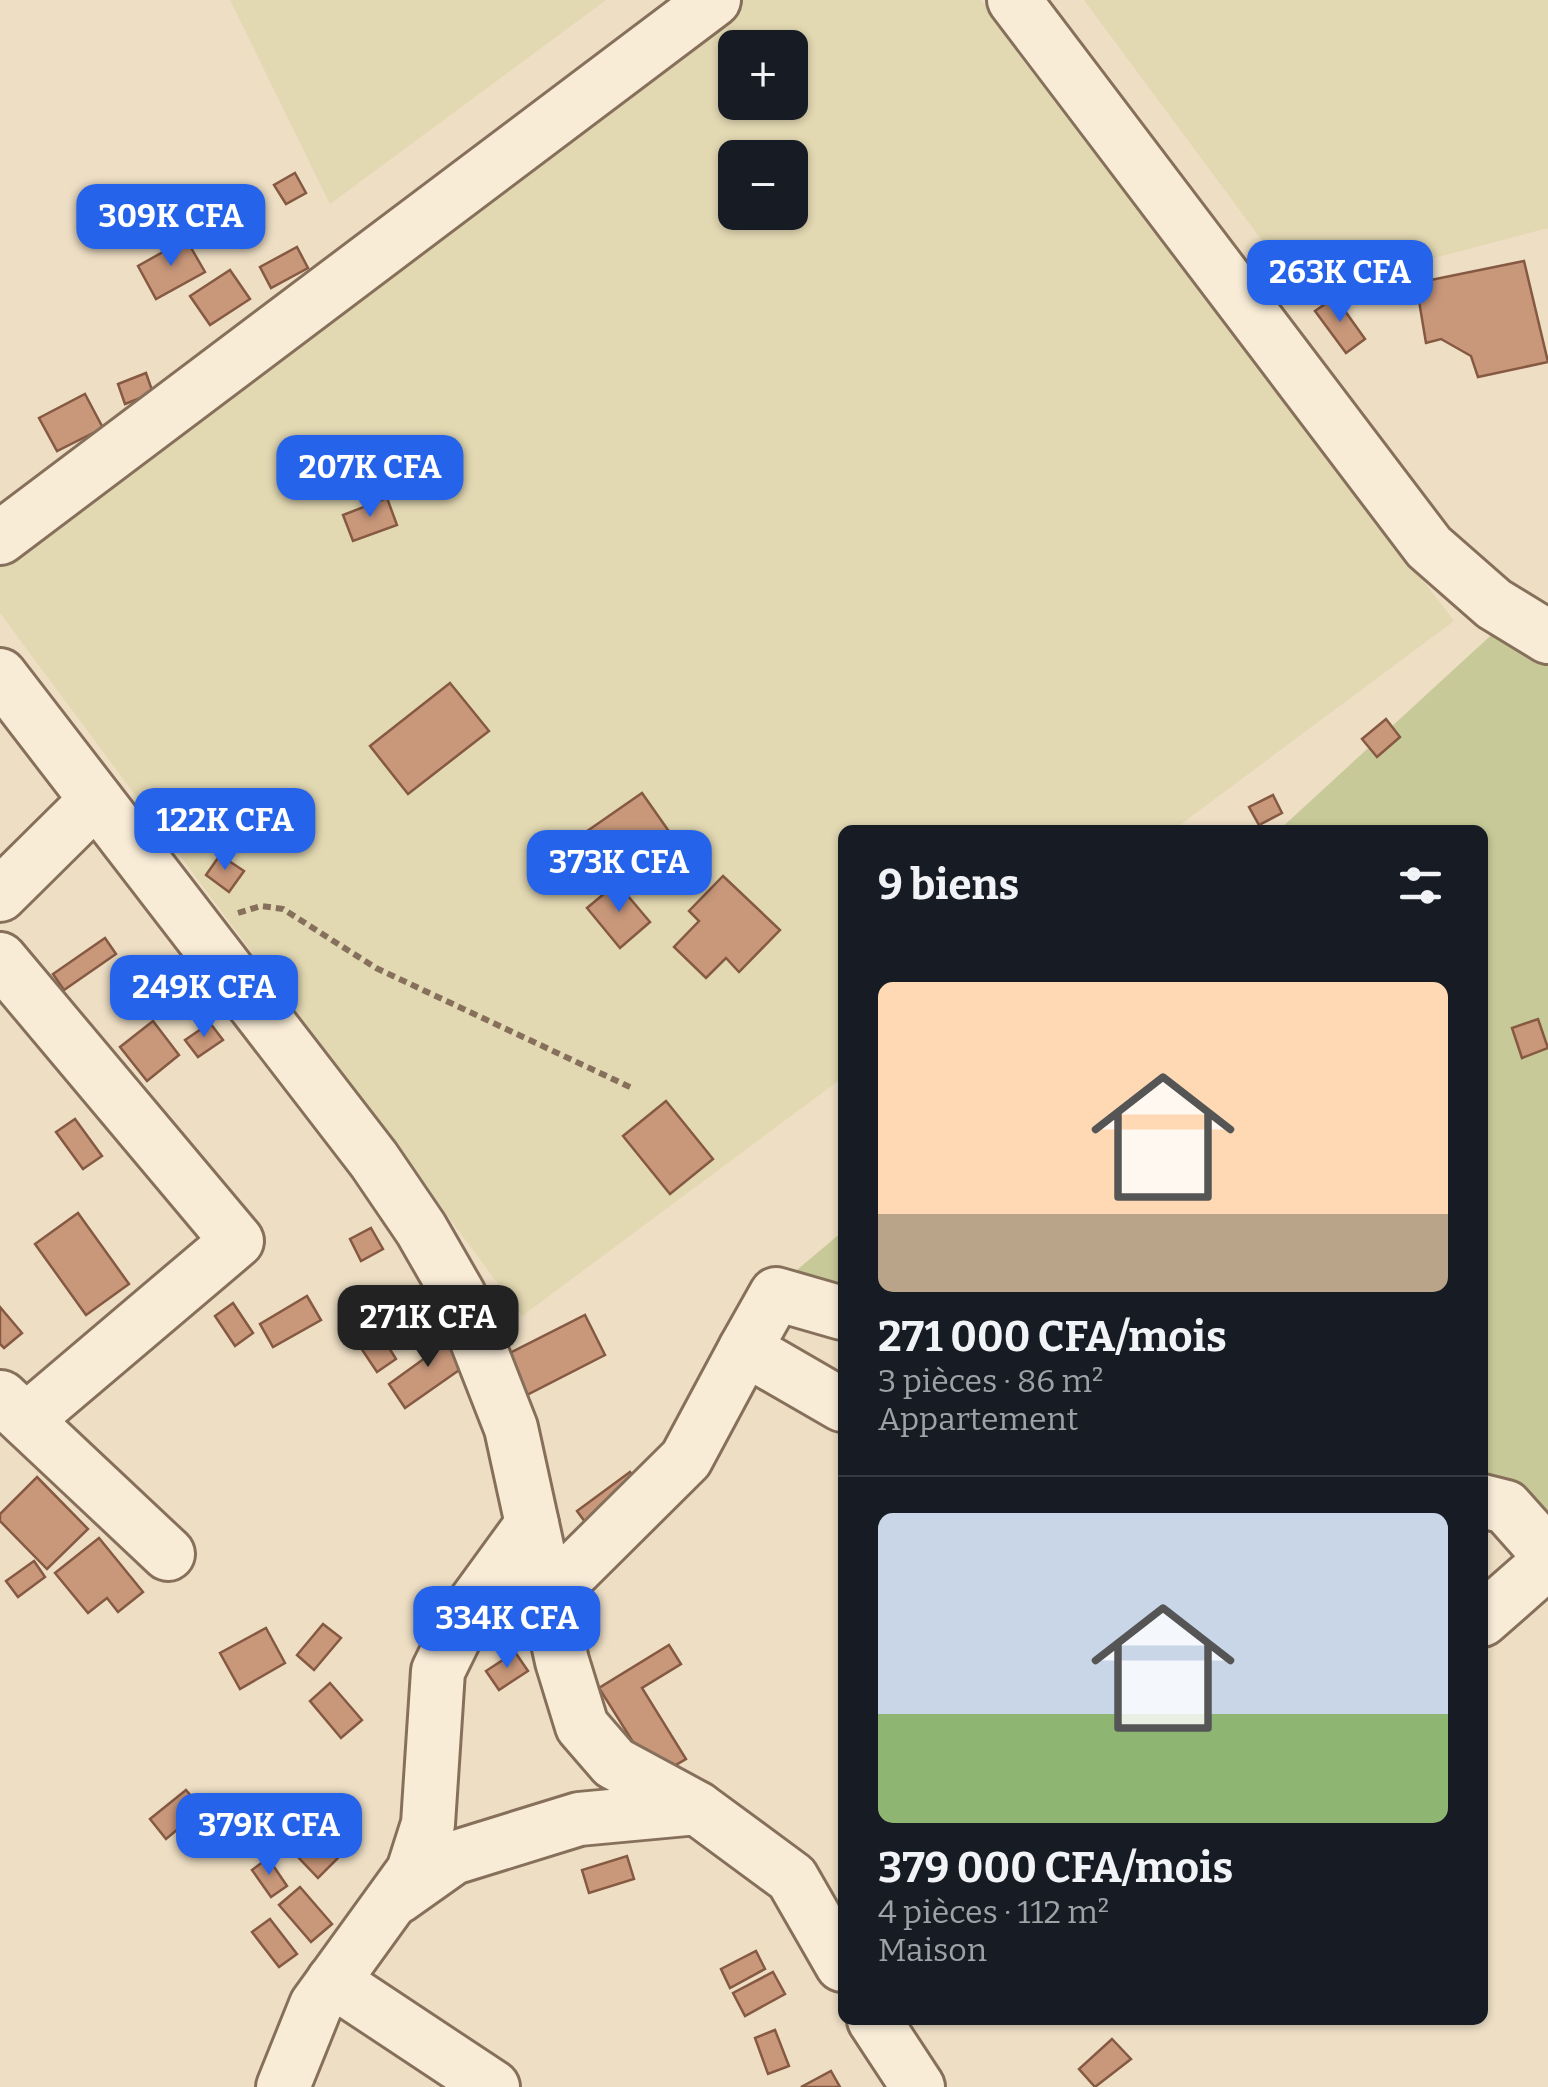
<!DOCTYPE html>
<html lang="fr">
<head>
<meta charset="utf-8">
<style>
  body { margin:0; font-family:Bitter,serif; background:#20242c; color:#f1f3f6; height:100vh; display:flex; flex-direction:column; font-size:38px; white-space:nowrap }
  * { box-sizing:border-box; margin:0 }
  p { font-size:32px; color:#9ea1a6 }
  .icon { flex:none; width:55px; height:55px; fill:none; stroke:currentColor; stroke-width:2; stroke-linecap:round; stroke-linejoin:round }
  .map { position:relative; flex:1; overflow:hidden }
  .panel { position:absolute; left:838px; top:825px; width:650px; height:1200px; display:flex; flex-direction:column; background:#171b24; border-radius:15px; box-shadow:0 2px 8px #0004 }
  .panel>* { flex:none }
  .tools { position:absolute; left:718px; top:30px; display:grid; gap:20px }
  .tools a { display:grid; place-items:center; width:90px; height:90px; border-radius:15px; background:#171b24; box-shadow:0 2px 8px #0004; font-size:50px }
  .price { position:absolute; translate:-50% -85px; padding:0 22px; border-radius:20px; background:#2563eb; color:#fff; font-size:32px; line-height:65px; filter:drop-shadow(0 2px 5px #0008) }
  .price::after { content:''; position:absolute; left:50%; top:60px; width:30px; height:22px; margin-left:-15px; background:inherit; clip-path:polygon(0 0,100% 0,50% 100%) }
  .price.active { background:#222; color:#fff }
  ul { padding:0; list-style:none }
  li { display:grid; align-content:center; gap:20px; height:530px; padding:0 40px }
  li+li { border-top:2px solid #363941 }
  li span { display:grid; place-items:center; height:310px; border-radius:15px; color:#555 }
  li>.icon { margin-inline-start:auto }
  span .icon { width:180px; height:180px; fill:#fffc; stroke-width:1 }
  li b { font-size:42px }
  h2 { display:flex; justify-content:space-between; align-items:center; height:120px; padding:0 40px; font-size:42px }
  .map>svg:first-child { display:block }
  .farmland { fill:#e2d8b2; fill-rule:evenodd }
  .green { fill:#c7ca98 }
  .building { fill:#c9987b; stroke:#855942; stroke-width:2.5 }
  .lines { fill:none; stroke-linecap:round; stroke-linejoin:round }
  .minor-casing { stroke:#87705b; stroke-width:58 }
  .path { stroke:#87705b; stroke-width:6; stroke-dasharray:8 5; stroke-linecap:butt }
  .minor { stroke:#f8ecd7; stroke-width:52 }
</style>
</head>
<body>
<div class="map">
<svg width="1548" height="2087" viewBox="0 0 1548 2087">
  <rect width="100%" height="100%" fill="#eddec4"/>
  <g class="farmland">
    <polygon points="230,0 606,0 330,204"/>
    <path d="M728,0H981L1454,621L1173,830H842V1078L522,1316L0,613V546ZM735,48H790V102H735ZM735,158H790V212H735Z"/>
    <polygon points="1084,0 1548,0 1548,228 1301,293"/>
  </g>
  <g class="green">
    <polygon points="1500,627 1548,658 1548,1513 1545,1515 1483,1480 1482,830 1279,830"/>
    <polygon points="842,1232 842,1297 785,1280"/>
  </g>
  <g class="building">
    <polygon points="295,173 306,193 286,204 274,185"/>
    <polygon points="186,239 205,272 156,299 138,266"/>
    <polygon points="297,247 308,268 271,288 260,267"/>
    <polygon points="1524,261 1548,362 1478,377 1471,356 1441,339 1426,343 1416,283"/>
    <polygon points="230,270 250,299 210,325 190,296"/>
    <polygon points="1335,297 1365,339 1346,353 1315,311"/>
    <polygon points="146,373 153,393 125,404 118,384"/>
    <polygon points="85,394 103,428 57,451 39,418"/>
    <polygon points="387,498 397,525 353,541 343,515"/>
    <polygon points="450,683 489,731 408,794 370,746"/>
    <polygon points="1386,719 1400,737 1377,757 1362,739"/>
    <polygon points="642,793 668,830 606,873 580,836"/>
    <polygon points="1273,795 1282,813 1259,825 1249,807"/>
    <polygon points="220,855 244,871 229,892 206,875"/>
    <polygon points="723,876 780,930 739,972 726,958 706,978 674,947 699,921 689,911"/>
    <polygon points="617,883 650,922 620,948 587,908"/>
    <polygon points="105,938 116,954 64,990 53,974"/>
    <polygon points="1538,1019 1548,1048 1522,1058 1512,1028"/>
    <polygon points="153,1021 179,1055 147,1081 120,1047"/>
    <polygon points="210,1023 223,1040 198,1057 185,1040"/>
    <polygon points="666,1101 713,1159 670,1194 623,1136"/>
    <polygon points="75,1119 102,1156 83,1169 56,1132"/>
    <polygon points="78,1213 129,1284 86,1315 35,1244"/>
    <polygon points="371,1228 383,1249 361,1261 350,1239"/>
    <polygon points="307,1296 321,1320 273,1347 260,1324"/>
    <polygon points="233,1303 253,1333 235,1346 215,1316"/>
    <polygon points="0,1307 22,1333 4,1348 0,1344"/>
    <polygon points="585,1315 605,1355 515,1401 494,1361"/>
    <polygon points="439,1330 465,1366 405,1408 389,1384 425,1358 416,1346"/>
    <polygon points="381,1335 396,1359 377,1372 361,1348"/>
    <polygon points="630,1472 650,1497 596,1537 577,1511"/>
    <polygon points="37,1477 88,1529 47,1569 0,1521 0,1514"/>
    <polygon points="99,1538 143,1592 118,1612 107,1598 88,1613 55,1573"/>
    <polygon points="34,1561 45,1577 18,1597 6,1581"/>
    <polygon points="323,1624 341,1638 314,1670 297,1655"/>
    <polygon points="266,1628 285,1663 240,1689 220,1653"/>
    <polygon points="669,1645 681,1664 642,1688 686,1759 655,1777 599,1688"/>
    <polygon points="515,1652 528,1671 499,1690 486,1671"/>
    <polygon points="330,1683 362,1720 341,1738 310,1701"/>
    <polygon points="186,1790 202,1809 166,1839 150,1819"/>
    <polygon points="330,1823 352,1844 318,1878 297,1856"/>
    <polygon points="627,1856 634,1879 589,1893 582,1870"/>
    <polygon points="268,1858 287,1886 271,1897 252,1870"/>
    <polygon points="300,1887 332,1924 311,1942 279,1905"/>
    <polygon points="270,1919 297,1954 279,1967 252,1932"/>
    <polygon points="756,1951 765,1969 730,1988 721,1969"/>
    <polygon points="773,1972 785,1994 745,2016 733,1993"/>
    <polygon points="775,2030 789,2066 768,2074 755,2038"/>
    <polygon points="1112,2039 1131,2059 1095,2087 1079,2069"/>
    <polygon points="831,2071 840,2087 801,2087"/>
  </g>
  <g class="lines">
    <defs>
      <g id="minor">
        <polyline points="1014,0 1429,547 1494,604 1548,637"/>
        <polyline points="0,538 714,0"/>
        <polyline points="0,675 374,1160 421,1229 459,1295 511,1428 562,1661 582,1726 614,1763 697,1808 792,1878 842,1965"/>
        <polyline points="0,895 96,800"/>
        <polyline points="0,959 237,1241 26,1420"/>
        <polyline points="842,1313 776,1294 745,1349 842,1405"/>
        <polyline points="1,1397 168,1554"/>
        <polyline points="1482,1501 1506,1507 1548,1554"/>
        <polyline points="548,1596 686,1459 745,1349"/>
        <polyline points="1482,1620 1548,1562"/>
        <polyline points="398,1897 453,1858 579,1819 697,1808"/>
        <polyline points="333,1981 493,2087"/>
        <polyline points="874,2020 918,2087"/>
        <polyline points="283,2087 316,2005 413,1871 428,1824 438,1671 465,1616 532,1524"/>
      </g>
    </defs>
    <use href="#minor" class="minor-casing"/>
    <polyline class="path" points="238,913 261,906 283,909 376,968 632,1088"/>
    <use href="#minor" class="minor"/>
  </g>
</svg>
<div class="tools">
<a>+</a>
<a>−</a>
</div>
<b class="price" style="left:171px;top:269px">309K CFA</b>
<b class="price" style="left:1340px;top:325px">263K CFA</b>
<b class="price" style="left:370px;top:520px">207K CFA</b>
<b class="price" style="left:225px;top:873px">122K CFA</b>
<b class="price" style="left:619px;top:915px">373K CFA</b>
<b class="price" style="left:204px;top:1040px">249K CFA</b>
<b class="price active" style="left:428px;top:1370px">271K CFA</b>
<b class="price" style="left:507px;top:1671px">334K CFA</b>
<b class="price" style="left:269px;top:1878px">379K CFA</b>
<section class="panel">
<h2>9 biens<svg class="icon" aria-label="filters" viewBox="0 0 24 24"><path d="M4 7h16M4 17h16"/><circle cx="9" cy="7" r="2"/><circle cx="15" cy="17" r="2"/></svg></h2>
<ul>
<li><span style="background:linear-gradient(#ffd9b3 75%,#b9a48a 0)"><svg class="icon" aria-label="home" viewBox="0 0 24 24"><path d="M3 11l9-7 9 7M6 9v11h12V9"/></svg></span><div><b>271 000 CFA/mois</b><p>3 pièces · 86 m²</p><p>Appartement</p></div></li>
<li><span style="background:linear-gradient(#c9d6e8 65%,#8fb573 0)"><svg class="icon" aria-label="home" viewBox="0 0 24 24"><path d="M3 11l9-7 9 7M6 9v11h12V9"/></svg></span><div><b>379 000 CFA/mois</b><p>4 pièces · 112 m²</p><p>Maison</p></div></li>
</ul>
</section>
</div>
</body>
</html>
